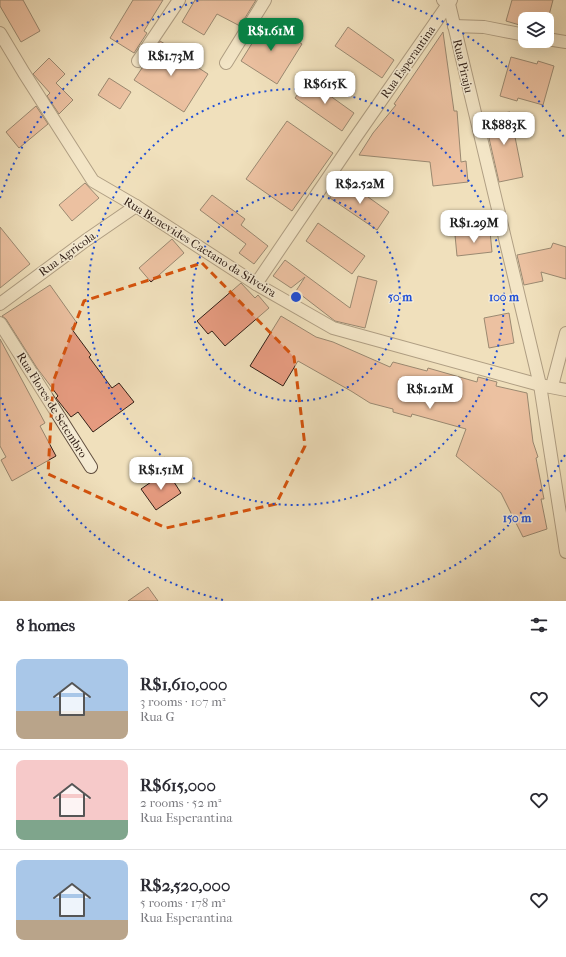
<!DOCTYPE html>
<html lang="en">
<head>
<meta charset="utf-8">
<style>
  body { margin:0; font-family:"IM FELL French Canon",serif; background:#f7f7f7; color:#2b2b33; height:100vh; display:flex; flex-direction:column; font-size:15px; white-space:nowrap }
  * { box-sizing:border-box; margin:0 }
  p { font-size:13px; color:#7c7c81 }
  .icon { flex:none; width:22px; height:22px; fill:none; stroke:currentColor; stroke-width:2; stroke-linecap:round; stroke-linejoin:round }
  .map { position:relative; height:601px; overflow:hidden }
  .details { display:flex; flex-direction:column; background:#fff; flex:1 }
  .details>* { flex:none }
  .buttons { position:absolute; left:518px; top:12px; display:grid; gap:8px }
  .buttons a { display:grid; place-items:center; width:36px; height:36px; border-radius:8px; background:#fff; box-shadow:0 4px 16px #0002; font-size:20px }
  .price { position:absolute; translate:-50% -34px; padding:0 9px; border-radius:8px; background:#fff; color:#222; font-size:13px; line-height:26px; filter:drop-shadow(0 1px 2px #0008) }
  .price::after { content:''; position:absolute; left:50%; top:24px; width:12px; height:9px; margin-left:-6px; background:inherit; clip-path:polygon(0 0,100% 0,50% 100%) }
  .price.selected { background:#0b8043; color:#fff }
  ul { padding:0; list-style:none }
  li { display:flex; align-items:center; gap:12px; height:100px; padding:0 16px }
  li+li { border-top:1px solid #e1e1e2 }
  li span { display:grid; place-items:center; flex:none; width:112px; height:80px; border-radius:8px; color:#555 }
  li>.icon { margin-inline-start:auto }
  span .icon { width:48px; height:48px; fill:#fffc; stroke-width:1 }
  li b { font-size:17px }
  h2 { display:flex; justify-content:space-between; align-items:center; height:48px; padding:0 16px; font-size:17px }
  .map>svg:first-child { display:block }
  .building { fill:#e69b80; stroke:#322017 }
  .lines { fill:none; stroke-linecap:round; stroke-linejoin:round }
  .street-casing { stroke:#625040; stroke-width:14 }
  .street { stroke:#f5ebd3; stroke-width:12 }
  .marked { fill:none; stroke:#d6530d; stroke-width:3; stroke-dasharray:8 5; stroke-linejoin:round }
  .ring { fill:none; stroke:#1d4ed8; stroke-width:2; stroke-dasharray:2 4 }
  .labels { text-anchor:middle; stroke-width:3; stroke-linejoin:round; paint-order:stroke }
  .street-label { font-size:12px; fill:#322017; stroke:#f5ebd3 }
  .centre { fill:#1d4ed8; stroke:#f5ebd3; stroke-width:2 }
  .ring-label { font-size:12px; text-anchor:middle; font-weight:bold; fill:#1d4ed8; stroke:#f5ebd3; stroke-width:3; stroke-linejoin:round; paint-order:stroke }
</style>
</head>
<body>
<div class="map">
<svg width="566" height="601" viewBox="0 0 566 601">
  <rect width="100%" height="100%" fill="#f0e0bc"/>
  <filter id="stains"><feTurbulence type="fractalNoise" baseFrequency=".005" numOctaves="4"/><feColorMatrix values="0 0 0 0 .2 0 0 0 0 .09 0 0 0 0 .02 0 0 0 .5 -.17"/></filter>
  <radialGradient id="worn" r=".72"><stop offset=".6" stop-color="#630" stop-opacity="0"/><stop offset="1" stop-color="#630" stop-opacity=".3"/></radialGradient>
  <g class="building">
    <polygon points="0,0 23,0 40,31 21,42 0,6"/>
    <polygon points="133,0 163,0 144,31 147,33 134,53 110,38"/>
    <polygon points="195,0 256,0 240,26 217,14 204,35 182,22"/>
    <polygon points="512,0 553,0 548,19 525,19 523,26 506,21"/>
    <polygon points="262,19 302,44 277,84 241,61 256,37 257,34 254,32"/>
    <polygon points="348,27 394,60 382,78 335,46"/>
    <polygon points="443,32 454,111 457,111 461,162 466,161 468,182 433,186 430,162 359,155 373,133 396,105 394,104"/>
    <polygon points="160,41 183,55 182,57 208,74 184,112 134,80"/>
    <polygon points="511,57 537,64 538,61 554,66 543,105 518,98 517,101 500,96"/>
    <polygon points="49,58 65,74 56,83 73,100 59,114 47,96 50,93 33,74"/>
    <polygon points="109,78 131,92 120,109 98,95"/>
    <polygon points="308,80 354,113 342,131 295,98"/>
    <polygon points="36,106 48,124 19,148 6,132"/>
    <polygon points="510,112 523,177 499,182 484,116"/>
    <polygon points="287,121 333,153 292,211 246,179"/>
    <polygon points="343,179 389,212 377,230 330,198"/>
    <polygon points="85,183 99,198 72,221 59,205"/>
    <polygon points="212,195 245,219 241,225 268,246 254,264 239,253 246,244 200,210"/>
    <polygon points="318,223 365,256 352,274 306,241"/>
    <polygon points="0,227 30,264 0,288"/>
    <polygon points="490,231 492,252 457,256 455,235"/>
    <polygon points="172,239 184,253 151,282 139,268"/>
    <polygon points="553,243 566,247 566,279 541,272 543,281 524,285 517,255 551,248"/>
    <polygon points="285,260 350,308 358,276 377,281 365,328 335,321 296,291 305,277 291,288 273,276"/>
    <polygon points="241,283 255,298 258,295 269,308 225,346 212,331 208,334 197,321"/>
    <polygon points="50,285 77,323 71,328 91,355 89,357 112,388 119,383 134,402 93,432 78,412 71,417 56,398 58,396 37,368 6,319 2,316"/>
    <polygon points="509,313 514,343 489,348 484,318"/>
    <polygon points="281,316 316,337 333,342 390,367 393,362 427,371 428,368 477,382 478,377 497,382 496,386 527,393 533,442 538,457 536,458 544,499 541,499 547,529 523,537 501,493 456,456 466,429 412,414 411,417 393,412 393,409 370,403 351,391 298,361 283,386 250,366"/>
    <polygon points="0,339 45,423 40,426 56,456 12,481 1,460 6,457 0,446"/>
    <polygon points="167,471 181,493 156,510 141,489"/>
    <polygon points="148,587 158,601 128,601"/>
  </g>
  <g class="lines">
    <defs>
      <g id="street">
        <polyline points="443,0 449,4 540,385 566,552"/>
        <polyline points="454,26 484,27 525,35"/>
        <polyline points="0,33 24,73 93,181 136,206 256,284 333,328 540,385 566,390"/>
        <polyline points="547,39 566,42"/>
        <polyline points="138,61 179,0"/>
        <polyline points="226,63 265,0"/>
        <polyline points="256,284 353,141 451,0"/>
        <polyline points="0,304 85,241 136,206"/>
        <polyline points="0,323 91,467"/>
        <polyline points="552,386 566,333"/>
      </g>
    </defs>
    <use href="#street" class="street-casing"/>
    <use href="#street" class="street"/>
  </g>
  <path d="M0 0H566V601H0ZM202,263L294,357L305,446L276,504L166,528L48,474L53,382L84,301Z" fill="#f0e0bc" fill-opacity=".55" fill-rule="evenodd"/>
  <path class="marked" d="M202,263L294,357L305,446L276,504L166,528L48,474L53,382L84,301Z"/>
  <g class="ring">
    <circle cx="296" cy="297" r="104"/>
    <circle cx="296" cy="297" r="208"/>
    <path d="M565 455A312 312 0 0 1 369 600M223 600A312 312 0 0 1 0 396M0 198A312 312 0 0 1 200 0M392 0A312 312 0 0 1 565 139"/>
  </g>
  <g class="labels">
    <g class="street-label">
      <text transform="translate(408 62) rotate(-55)" y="4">Rua Esperantina</text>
      <text transform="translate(463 66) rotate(77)" y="4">Rua Piraju</text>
      <text transform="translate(200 247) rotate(32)" y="4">Rua Benevides Caetano da Silveira</text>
      <text transform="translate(67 254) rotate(-36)" y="4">Rua Agricola</text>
      <text transform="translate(52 405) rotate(58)" y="4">Rua Flores de Setembro</text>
    </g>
  </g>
  <circle cx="296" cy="297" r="6" class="centre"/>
  <g class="ring-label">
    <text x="400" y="301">50 m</text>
    <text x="504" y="301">100 m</text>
    <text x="517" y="522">150 m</text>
  </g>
  <rect width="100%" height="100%" filter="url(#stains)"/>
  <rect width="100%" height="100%" fill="url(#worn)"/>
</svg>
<div class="buttons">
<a><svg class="icon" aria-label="layers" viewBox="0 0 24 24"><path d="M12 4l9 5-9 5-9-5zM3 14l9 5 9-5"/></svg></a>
</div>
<b class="price selected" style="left:271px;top:52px">R$1.61M</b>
<b class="price" style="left:171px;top:77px">R$1.73M</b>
<b class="price" style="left:325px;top:105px">R$615K</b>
<b class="price" style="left:504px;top:146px">R$883K</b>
<b class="price" style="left:360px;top:205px">R$2.52M</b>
<b class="price" style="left:474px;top:244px">R$1.29M</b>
<b class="price" style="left:430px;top:410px">R$1.21M</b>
<b class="price" style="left:161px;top:491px">R$1.51M</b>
</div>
<section class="details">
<h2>8 homes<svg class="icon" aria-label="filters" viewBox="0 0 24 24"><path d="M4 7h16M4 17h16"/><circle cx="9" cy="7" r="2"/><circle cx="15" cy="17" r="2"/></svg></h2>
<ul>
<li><span style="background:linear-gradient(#a9c7e8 65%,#b9a48a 0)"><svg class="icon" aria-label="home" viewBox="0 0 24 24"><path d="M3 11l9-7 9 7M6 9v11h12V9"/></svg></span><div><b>R$1,610,000</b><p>3 rooms · 107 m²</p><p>Rua G</p></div><svg class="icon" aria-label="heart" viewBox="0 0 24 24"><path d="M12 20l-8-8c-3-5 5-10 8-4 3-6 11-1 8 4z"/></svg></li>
<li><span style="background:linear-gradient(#f6c9c9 75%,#7fa58c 0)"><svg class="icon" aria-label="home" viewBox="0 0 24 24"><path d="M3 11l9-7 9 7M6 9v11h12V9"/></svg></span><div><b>R$615,000</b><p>2 rooms · 52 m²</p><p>Rua Esperantina</p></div><svg class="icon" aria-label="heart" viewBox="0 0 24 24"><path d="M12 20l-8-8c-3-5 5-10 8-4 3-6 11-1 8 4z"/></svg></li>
<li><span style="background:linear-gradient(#a9c7e8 75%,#b9a48a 0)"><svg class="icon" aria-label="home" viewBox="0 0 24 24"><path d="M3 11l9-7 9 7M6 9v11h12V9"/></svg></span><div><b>R$2,520,000</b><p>5 rooms · 178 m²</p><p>Rua Esperantina</p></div><svg class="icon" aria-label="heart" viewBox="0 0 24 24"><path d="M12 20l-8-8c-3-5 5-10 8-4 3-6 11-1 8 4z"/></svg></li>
</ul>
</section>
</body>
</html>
